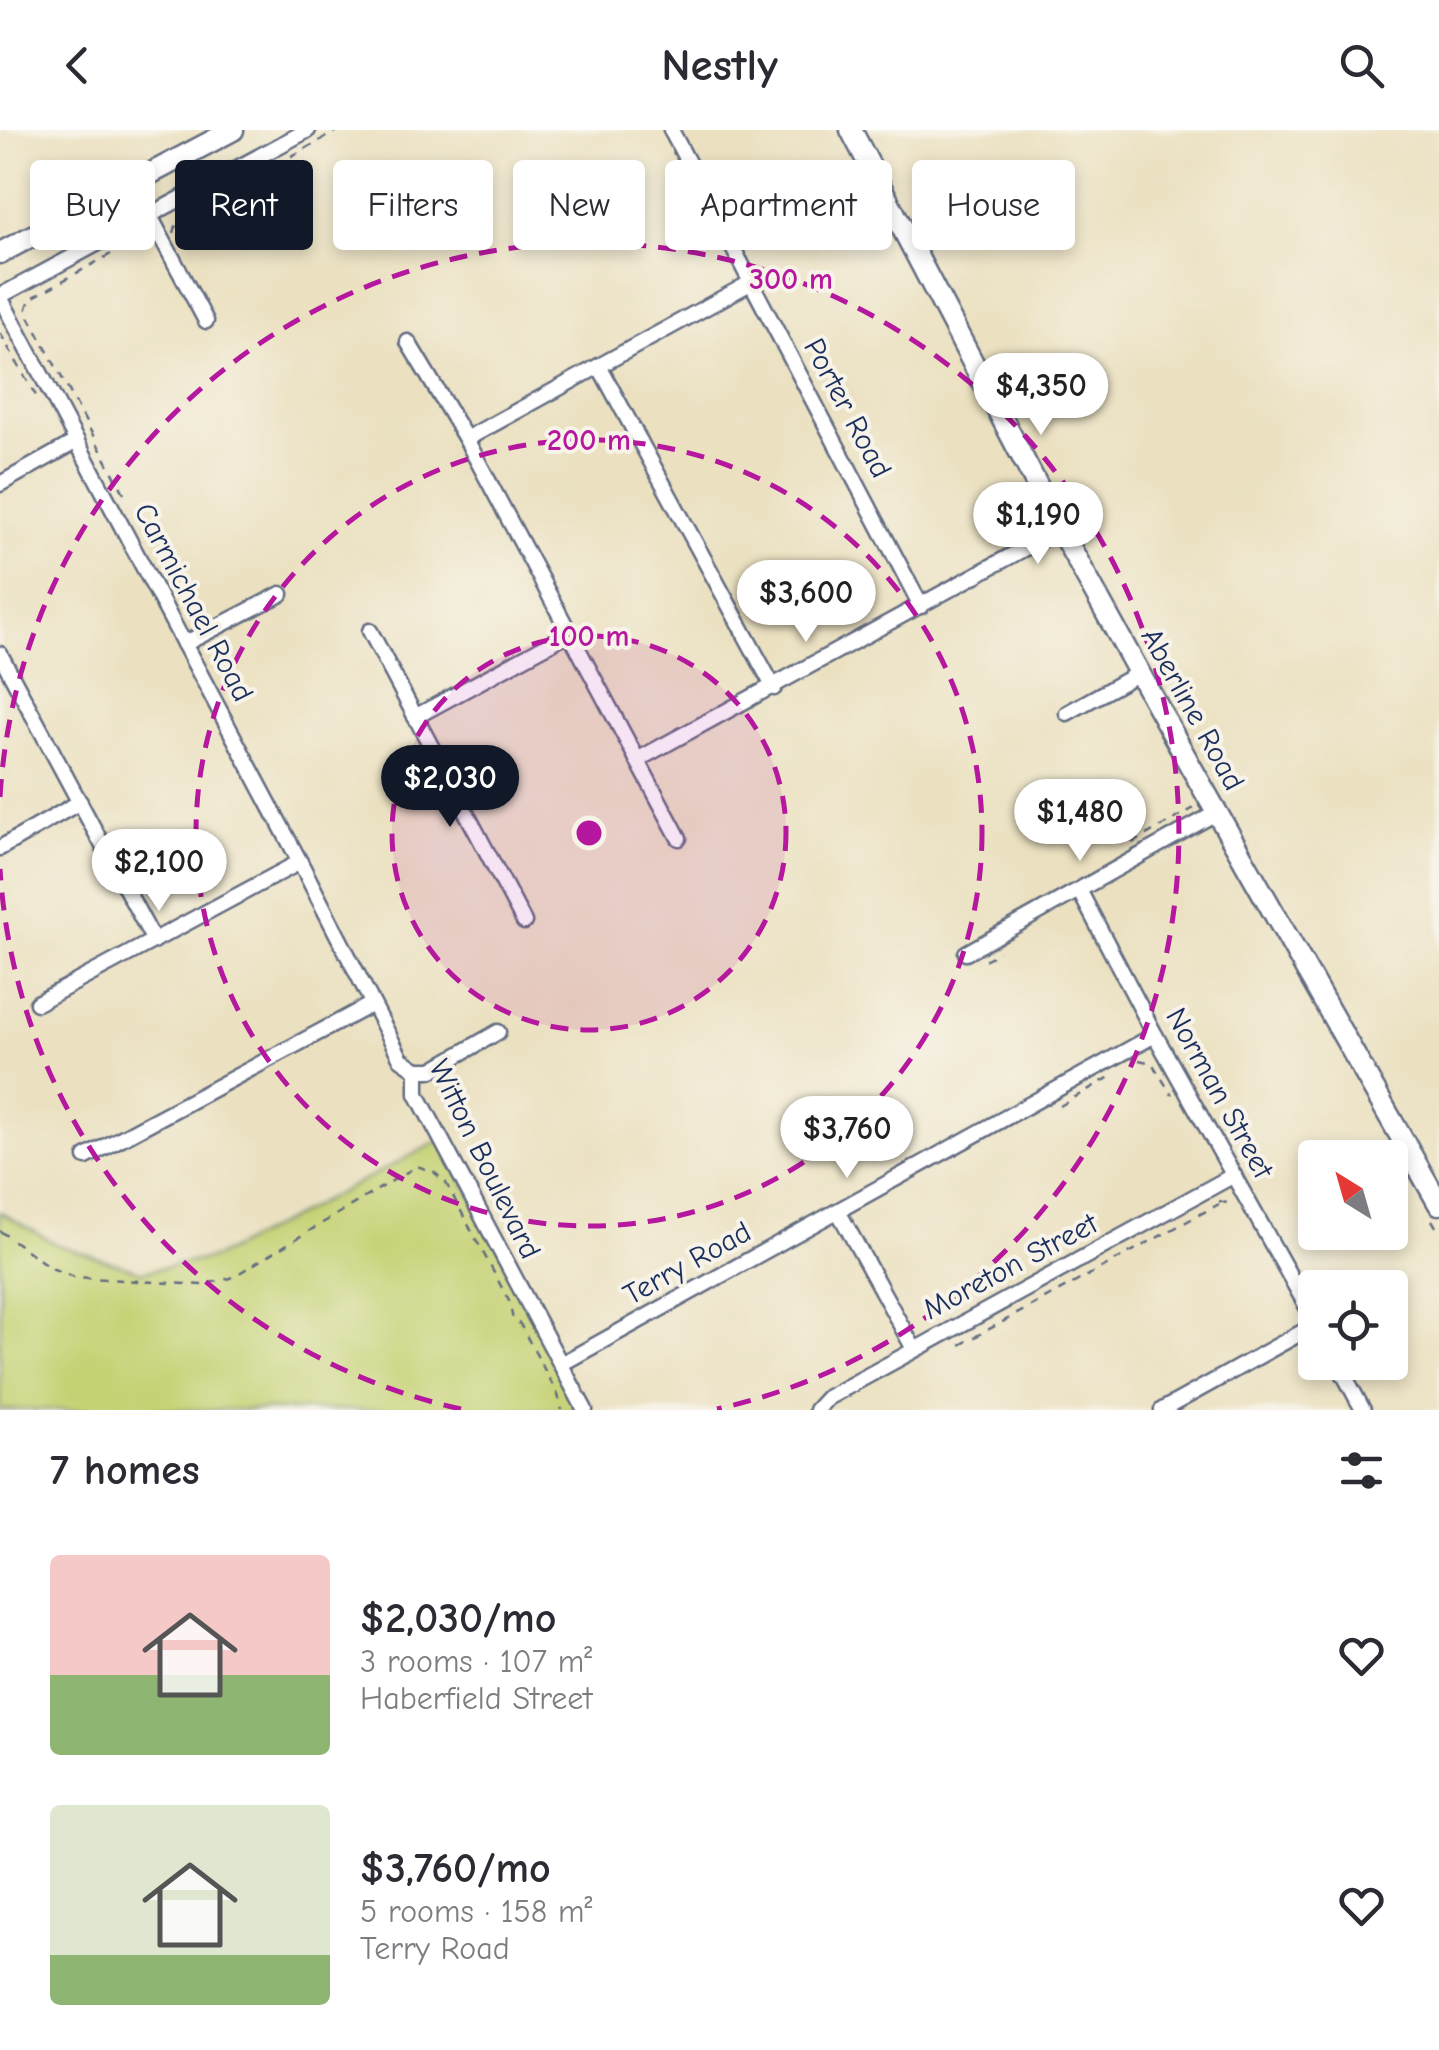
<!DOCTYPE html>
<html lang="en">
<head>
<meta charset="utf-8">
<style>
  body { margin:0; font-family:"Comic Neue",sans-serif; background:#f2f2f3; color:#2b2b33; height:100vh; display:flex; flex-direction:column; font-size:38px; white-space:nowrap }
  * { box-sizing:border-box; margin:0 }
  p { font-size:32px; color:#7c7c81 }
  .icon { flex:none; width:55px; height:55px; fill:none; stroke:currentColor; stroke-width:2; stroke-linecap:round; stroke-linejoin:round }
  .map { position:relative; height:1280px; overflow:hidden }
  .drawer { display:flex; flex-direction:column; background:#fff; flex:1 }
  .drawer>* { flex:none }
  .banner { position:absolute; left:30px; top:30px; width:1380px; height:90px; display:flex; gap:20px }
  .needle { width:65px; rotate:323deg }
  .fabs { position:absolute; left:1298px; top:1010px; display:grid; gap:20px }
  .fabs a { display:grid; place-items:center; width:110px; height:110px; border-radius:10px; background:#fff; box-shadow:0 5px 15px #0003; font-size:50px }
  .price { position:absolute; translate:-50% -85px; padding:0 22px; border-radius:35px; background:#fff; color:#222; font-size:32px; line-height:65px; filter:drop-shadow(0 2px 5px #0008) }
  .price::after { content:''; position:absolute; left:50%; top:60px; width:30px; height:22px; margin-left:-15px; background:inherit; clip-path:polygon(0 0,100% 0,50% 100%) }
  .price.on { background:#111827; color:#fff }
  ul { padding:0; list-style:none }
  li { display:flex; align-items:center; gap:30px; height:250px; padding:0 50px }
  li span { display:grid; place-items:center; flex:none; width:280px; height:200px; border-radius:10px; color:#555 }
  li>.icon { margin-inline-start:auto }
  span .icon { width:120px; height:120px; fill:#fffc; stroke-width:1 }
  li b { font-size:42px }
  h2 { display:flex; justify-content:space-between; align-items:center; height:120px; padding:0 50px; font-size:42px }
  .pill { padding:0 35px; border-radius:10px; background:#fff; box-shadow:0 5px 15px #0003; font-size:35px; line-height:90px }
  .pill.on { background:#111827; color:#fff }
  header { display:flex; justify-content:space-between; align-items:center; height:130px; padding:0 50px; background:#fff; font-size:45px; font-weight:800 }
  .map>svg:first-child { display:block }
  .green { fill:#c5d172; stroke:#708068; stroke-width:2.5 }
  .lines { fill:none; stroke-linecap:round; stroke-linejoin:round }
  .street-casing { stroke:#646d81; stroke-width:19 }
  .secondary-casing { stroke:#646d81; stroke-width:25 }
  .path { stroke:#646d81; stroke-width:2.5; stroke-dasharray:8 8; stroke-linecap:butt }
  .street { stroke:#fff; stroke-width:14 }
  .secondary { stroke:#fff; stroke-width:20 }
  .ring { fill:none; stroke:#b5179e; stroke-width:5; stroke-dasharray:18 12 }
  .labels { text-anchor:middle; stroke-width:8; stroke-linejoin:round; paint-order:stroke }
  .street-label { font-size:30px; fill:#1b2f5e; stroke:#f7f3e8 }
  .centre { fill:#b5179e; stroke:#f7f3e8; stroke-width:5 }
  .ring-label { font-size:30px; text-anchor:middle; font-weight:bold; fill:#b5179e; stroke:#f7f3e8; stroke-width:8; stroke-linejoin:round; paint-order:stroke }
</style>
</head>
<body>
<header><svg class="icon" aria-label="back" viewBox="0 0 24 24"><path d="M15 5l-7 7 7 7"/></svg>Nestly<svg class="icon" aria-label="search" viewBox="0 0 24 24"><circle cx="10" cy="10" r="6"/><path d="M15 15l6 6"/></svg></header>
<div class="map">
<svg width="1439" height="1280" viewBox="0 0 1439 1280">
  <rect width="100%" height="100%" fill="#f7f3e8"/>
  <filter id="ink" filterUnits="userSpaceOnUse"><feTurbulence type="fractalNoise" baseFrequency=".01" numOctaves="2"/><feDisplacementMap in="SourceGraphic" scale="20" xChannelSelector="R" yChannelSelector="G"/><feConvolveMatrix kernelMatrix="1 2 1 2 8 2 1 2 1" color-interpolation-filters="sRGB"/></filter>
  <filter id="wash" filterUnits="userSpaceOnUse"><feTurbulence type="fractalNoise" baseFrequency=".0048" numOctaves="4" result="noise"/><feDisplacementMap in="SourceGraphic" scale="40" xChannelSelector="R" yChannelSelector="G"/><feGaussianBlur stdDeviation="2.25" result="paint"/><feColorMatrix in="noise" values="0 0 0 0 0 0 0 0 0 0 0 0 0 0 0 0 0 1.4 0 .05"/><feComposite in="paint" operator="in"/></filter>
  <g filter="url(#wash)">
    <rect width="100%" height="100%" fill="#ebe1c1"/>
    <polygon class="green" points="441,1010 586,1280 0,1280 0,1082 58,1115 143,1142 216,1127"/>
  </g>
  <g filter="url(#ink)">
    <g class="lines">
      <defs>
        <g id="street">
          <polyline points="671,0 921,476"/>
          <polyline points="150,86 206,191"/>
          <polyline points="0,166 308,0"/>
          <polyline points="0,167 300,732 401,929 417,940 417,964 585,1280"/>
          <polyline points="408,212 466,309 679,708"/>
          <polyline points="599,236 774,558"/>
          <polyline points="466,309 752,152"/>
          <polyline points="0,354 77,311"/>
          <polyline points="370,501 524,792"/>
          <polyline points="184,514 281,464"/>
          <polyline points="0,524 154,811"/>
          <polyline points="1067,583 1139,543"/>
          <polyline points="415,587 569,503"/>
          <polyline points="637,630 1060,399"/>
          <polyline points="0,718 80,672"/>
          <polyline points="1079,760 1155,905 1315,1191"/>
          <polyline points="966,823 1216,683"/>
          <polyline points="37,873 300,732"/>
          <polyline points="417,940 432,940 498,902"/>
          <polyline points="86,1027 372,874"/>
          <polyline points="838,1081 914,1219"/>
          <polyline points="1337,1232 1363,1280"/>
          <polyline points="561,1234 1155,905"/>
          <polyline points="816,1280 827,1268 1234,1045"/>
          <polyline points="1162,1280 1315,1195"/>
        </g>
        <g id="secondary">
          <polyline points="851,0 1060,399 1191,637 1439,1074"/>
          <polyline points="0,123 233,0"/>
        </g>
      </defs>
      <use href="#street" class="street-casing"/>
      <use href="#secondary" class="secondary-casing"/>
      <g class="path">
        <polyline points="174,103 178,89 339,0"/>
        <polyline points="0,203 39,271"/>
        <polyline points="124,363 26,181 30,169 138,109 148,114"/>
        <polyline points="1132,713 1194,678"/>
        <polyline points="985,830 999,822"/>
        <polyline points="1139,930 1152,933 1172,965"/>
        <polyline points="1060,976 1115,944"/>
        <polyline points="1219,1071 1234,1075"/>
        <polyline points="1432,1090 1439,1102"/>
        <polyline points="0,1101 51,1138 74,1147 201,1155 231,1148 417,1036 434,1042 446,1053 509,1171 513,1190 520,1194 558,1265 562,1280"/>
        <polyline points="960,1215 1219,1074"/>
        <polyline points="1303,1216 1315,1222"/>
      </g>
      <use href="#street" class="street"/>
      <use href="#secondary" class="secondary"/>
    </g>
  </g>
  <circle cx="589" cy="703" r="197" fill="#b5179e" fill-opacity=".12"/>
  <g class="ring">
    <circle cx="589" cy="703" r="197"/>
    <circle cx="589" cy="703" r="393"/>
    <path d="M461 1279A590 590 0 0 1 0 739M0 667A590 590 0 1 1 717 1279"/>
  </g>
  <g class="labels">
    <g class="street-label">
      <text transform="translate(848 278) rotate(62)" y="10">Porter Road</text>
      <text transform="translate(194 472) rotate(62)" y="10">Carmichael Road</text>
      <text transform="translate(1193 579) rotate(61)" y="10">Aberline Road</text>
      <text transform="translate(1220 963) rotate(61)" y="10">Norman Street</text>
      <text transform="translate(485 1029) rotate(64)" y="10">Witton Boulevard</text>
      <text transform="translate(687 1133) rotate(-29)" y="10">Terry Road</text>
      <text transform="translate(1010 1136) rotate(-28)" y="10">Moreton Street</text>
    </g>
  </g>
  <circle cx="589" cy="703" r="15" class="centre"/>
  <g class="ring-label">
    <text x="791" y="159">300 m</text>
    <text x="589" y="320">200 m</text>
    <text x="589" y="516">100 m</text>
  </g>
</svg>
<div class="fabs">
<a><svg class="needle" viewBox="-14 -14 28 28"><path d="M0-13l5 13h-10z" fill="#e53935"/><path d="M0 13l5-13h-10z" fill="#7c7c81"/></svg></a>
<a><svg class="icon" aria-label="locate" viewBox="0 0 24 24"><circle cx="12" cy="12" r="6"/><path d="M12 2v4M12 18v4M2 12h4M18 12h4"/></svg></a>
</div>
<b class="price" style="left:1041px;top:308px">$4,350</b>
<b class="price" style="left:1038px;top:437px">$1,190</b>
<b class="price" style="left:806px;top:515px">$3,600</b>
<b class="price on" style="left:450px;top:700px">$2,030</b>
<b class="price" style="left:1080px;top:734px">$1,480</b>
<b class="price" style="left:159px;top:784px">$2,100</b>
<b class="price" style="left:847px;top:1051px">$3,760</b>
<div class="banner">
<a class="pill">Buy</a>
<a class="pill on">Rent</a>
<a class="pill">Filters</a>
<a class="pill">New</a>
<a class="pill">Apartment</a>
<a class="pill">House</a>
</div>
</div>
<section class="drawer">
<h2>7 homes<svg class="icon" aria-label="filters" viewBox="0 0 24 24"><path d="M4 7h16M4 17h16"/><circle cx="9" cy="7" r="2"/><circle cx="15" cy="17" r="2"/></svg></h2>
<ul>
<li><span style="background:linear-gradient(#f6c9c9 60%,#8fb573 0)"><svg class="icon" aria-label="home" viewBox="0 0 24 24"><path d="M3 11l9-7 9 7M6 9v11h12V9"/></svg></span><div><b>$2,030/mo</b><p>3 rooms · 107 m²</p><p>Haberfield Street</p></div><svg class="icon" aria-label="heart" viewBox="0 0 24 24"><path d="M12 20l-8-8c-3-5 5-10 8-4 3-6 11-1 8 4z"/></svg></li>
<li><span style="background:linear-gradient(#dfe7d0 75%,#8fb573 0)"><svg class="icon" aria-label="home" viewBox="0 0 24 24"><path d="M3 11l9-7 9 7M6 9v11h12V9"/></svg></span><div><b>$3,760/mo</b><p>5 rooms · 158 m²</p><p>Terry Road</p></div><svg class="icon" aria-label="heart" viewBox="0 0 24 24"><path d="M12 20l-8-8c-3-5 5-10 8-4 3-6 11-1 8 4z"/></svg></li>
</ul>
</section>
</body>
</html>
